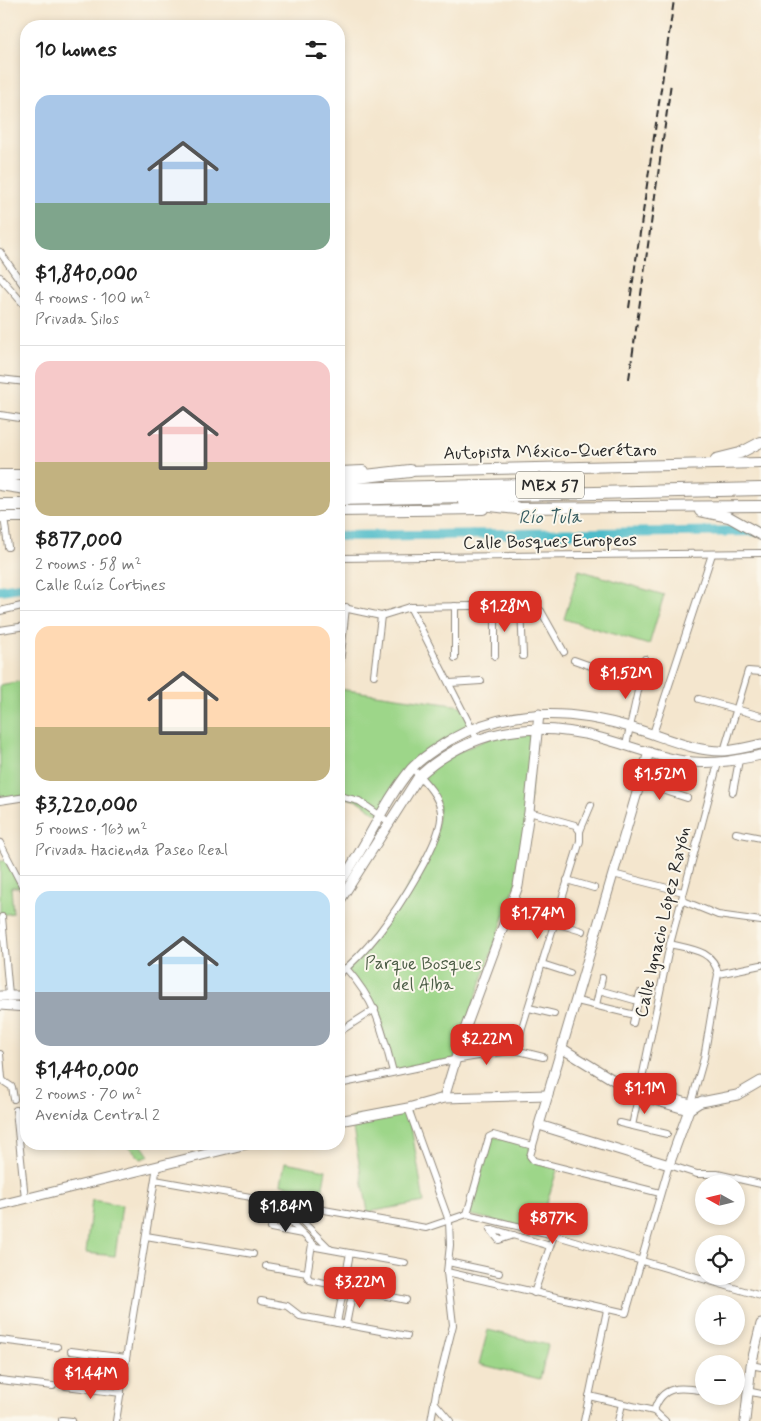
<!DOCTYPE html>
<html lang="en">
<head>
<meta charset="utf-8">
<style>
  body { margin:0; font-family:Mynerve,sans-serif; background:#f6f6f6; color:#222; height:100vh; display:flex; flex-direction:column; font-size:19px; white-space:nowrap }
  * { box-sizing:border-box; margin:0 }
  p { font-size:16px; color:#767676 }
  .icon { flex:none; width:28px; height:28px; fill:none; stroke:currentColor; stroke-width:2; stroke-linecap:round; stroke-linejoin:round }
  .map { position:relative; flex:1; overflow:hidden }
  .details { position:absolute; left:20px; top:20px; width:325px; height:1130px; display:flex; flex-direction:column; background:#fff; border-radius:20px; box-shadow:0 2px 8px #0003 }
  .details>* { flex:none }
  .needle { width:32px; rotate:278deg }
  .fabs { position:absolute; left:695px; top:1175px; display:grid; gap:10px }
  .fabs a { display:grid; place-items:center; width:50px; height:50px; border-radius:50%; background:#fff; box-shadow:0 2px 8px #0003; font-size:25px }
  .price { position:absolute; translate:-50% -42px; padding:0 11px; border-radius:10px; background:#d93025; color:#fff; font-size:16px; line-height:32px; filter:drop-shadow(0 1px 2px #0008) }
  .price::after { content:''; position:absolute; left:50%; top:30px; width:15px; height:11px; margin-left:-8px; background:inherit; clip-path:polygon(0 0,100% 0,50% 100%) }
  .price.on { background:#222; color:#fff }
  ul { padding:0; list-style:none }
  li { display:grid; align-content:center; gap:10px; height:265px; padding:0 15px }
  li+li { border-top:1px solid #e0e0e0 }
  li span { display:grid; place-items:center; height:155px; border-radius:15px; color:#555 }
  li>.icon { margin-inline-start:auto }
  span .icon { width:90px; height:90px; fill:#fffc; stroke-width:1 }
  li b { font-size:21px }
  h2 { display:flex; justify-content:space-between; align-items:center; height:60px; padding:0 15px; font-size:21px }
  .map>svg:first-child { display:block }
  .green { fill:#9dd689; stroke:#64805a }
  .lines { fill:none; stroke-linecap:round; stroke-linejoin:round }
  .river { stroke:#4fbcc9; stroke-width:10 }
  .street-casing { stroke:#90887c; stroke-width:8 }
  .secondary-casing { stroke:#90887c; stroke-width:11 }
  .primary-casing { stroke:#90887c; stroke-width:12 }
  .highway-casing { stroke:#90887c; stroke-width:14 }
  .street { stroke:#fff; stroke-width:6 }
  .secondary { stroke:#fff; stroke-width:9 }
  .primary { stroke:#fff; stroke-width:10 }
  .highway { stroke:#fff; stroke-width:12 }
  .rail { stroke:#2b2b2b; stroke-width:2; stroke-dasharray:8 4; stroke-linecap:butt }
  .labels { text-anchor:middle; stroke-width:4; stroke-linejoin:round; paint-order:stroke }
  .shield { fill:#fbf7ec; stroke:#696865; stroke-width:1 }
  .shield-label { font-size:16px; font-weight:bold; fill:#2b2b2b }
  .street-label { font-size:18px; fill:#2b2b2b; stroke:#fbf7ec }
  .park-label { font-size:18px; fill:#4d5e47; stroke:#fbf7ec }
  .water-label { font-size:19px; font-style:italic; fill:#385e62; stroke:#fbf7ec }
</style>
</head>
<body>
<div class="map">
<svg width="761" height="1421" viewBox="0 0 761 1421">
  <rect width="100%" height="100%" fill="#fbf7ec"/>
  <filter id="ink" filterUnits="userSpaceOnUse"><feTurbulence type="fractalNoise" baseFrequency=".02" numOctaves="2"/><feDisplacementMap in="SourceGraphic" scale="10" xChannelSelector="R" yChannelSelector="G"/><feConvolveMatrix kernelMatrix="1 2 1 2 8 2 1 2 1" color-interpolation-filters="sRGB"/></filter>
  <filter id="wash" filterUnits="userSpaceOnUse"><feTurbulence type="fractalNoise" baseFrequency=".0096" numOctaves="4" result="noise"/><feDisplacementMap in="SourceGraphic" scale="20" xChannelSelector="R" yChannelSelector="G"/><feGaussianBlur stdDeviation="1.12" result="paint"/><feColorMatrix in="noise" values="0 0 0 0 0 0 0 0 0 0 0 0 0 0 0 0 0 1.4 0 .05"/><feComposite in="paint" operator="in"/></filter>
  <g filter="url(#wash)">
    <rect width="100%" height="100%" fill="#f4e6ce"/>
    <g class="green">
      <polygon points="579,570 664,595 649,645 564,619"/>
      <polygon points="26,680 26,797 0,801 0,685"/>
      <polygon points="339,689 461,706 472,727 412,768 380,816 359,801 339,796"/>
      <polygon points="506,731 536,736 523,863 454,1060 393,1072 375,1009 346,968 379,933 436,840 439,804 419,776 435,762"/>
      <polygon points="0,861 5,861 21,887 11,887 13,913 0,915"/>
      <polygon points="408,1108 424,1202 368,1212 351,1118"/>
      <polygon points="490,1136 533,1146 531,1159 558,1167 538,1231 467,1214"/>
      <polygon points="127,1144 141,1144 149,1156 141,1159"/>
      <polygon points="285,1162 326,1170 322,1192 281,1184"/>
      <polygon points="92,1200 122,1205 115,1256 86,1253"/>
      <polygon points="488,1330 548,1345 540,1379 479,1364"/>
    </g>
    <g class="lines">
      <g class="river">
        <polyline points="339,536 758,531"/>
        <polyline points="0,590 26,586"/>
      </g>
    </g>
  </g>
  <g filter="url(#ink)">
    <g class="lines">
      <defs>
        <g id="street">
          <polyline points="0,252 26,289"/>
          <polyline points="0,277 26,307"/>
          <polyline points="0,379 26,382"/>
          <polyline points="0,415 20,418"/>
          <polyline points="4,517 8,547"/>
          <polyline points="339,558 761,553"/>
          <polyline points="455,606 455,658"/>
          <polyline points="495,606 495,656"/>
          <polyline points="521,606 523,656"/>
          <polyline points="339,607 381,616 410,607 531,605 541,611 564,652"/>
          <polyline points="410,607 477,739"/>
          <polyline points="0,611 26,605"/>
          <polyline points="0,630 26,626"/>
          <polyline points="574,660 638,683"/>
          <polyline points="339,674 346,607"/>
          <polyline points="374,675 381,616"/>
          <polyline points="450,683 481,681"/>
          <polyline points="699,699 761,716"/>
          <polyline points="653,734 712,554"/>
          <polyline points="626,745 645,659"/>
          <polyline points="724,751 748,671 761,672"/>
          <polyline points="641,783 687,798"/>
          <polyline points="733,792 739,760"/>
          <polyline points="339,796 359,801 389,822"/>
          <polyline points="0,801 26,797"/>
          <polyline points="529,812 575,825 580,831"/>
          <polyline points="736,833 761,838"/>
          <polyline points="0,843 26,893"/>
          <polyline points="613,874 683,892"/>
          <polyline points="567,880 594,888"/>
          <polyline points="681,900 718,915 761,921"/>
          <polyline points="2,917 9,995"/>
          <polyline points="555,923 582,931"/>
          <path d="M670,944C690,949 714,950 718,974L704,1058L691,1104"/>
          <polyline points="542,964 570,973"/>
          <path d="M346,968C378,1005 381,1027 393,1072"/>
          <path d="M339,974C353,963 367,948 379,933C396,911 445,838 441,812C439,795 423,780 412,768"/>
          <polyline points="718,974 761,965"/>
          <polyline points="599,990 638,1001"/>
          <polyline points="577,1001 635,1015"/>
          <polyline points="596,1005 602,978"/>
          <polyline points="529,1008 554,1014"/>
          <polyline points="633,1023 640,993"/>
          <polyline points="339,1032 375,1009"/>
          <polyline points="464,1032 489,1055"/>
          <polyline points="515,1050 580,841 580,831 591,805"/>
          <polyline points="0,1054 2,1078 3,1081 12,1087 14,1099"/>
          <polyline points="339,1084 454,1060 515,1050 543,1057"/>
          <polyline points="408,1108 449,1221 450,1245 447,1272 453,1325 436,1393 431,1421"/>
          <polyline points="16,1110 25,1199"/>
          <polyline points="620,1123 667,1134"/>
          <polyline points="539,1125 530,1156 534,1161 660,1193"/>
          <polyline points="632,1126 670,944 718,763"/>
          <polyline points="155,1180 426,1228 467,1214 554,1235 761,1296"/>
          <polyline points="291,1203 289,1220 316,1247 405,1263"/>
          <polyline points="302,1205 300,1219 330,1249"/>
          <polyline points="467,1214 489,1137 493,1135 533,1146"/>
          <polyline points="271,1228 302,1234"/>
          <polyline points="514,1235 499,1240 490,1229 492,1229 550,1246"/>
          <polyline points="146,1236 253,1254"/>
          <polyline points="312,1244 307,1276 310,1280 406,1300"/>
          <polyline points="448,1262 499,1273"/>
          <polyline points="266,1266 307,1273"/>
          <polyline points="447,1272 626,1313 669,1165 697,1174 717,1174 761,1184"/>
          <polyline points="534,1293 554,1235"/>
          <polyline points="261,1301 287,1306 300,1316 407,1336"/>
          <polyline points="337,1323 350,1253"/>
          <polyline points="346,1325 353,1289"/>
          <polyline points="0,1340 57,1347"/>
          <polyline points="71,1351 126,1358"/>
          <polyline points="751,1365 761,1367"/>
          <polyline points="0,1380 53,1386"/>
          <polyline points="66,1386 121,1393"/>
          <polyline points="747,1391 761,1394"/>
          <polyline points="589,1396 654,1411 665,1421"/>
          <polyline points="434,1402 450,1421"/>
          <path d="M654,1411C662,1384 681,1387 704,1391"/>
          <polyline points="62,1420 72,1421"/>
          <polyline points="116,1421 157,1166"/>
          <polyline points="584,1421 607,1310"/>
          <polyline points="618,1421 622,1404"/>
        </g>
        <g id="secondary">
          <polyline points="649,752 539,1125 669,1165 691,1104"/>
          <path d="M339,884C366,848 382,804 411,769C422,757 437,748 450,740C508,707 571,709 633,728C662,736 694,752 724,751C737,750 749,747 761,744"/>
          <path d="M339,902L419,776C471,729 534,720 601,738C631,746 662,759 693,762C717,764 738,760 761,755"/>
          <polyline points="0,996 26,996"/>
          <polyline points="0,1005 26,1007"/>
          <polyline points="563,1049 638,1095 688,1110 702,1101"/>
          <polyline points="631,1088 639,1089 691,1104 737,1095 761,1081"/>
          <polyline points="444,1098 464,1032 518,886 529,812 539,714"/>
          <polyline points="339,1121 408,1108 444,1098 548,1095"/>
          <polyline points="0,1205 247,1144"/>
          <polyline points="745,1421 751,1365 761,1324"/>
        </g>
        <g id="primary">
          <polyline points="716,459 740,453 761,442"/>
          <polyline points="405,471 761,463"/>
          <polyline points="339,472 363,471"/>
          <polyline points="0,475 26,475"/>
          <polyline points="510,508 761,506"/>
          <polyline points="339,511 483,509"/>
          <polyline points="700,511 729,517 761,535"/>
          <polyline points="0,517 26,517"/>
        </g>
        <g id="highway">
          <polyline points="339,479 410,471"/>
          <polyline points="0,484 26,488"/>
          <polyline points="339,489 529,485"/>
          <polyline points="339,499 761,489"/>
          <polyline points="464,502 517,508"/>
          <polyline points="0,505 26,505"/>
        </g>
      </defs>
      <use href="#street" class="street-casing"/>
      <use href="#secondary" class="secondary-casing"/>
      <use href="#primary" class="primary-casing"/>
      <use href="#highway" class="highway-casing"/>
      <use href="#street" class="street"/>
      <use href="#secondary" class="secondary"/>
      <use href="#primary" class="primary"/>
      <use href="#highway" class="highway"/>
      <g class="rail">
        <polyline points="629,308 674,0"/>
        <polyline points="629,379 671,83"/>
      </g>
    </g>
  </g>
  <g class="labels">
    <rect class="shield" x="516" y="471.5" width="68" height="27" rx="4"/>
    <g class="shield-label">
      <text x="550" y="491">MEX 57</text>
    </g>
    <g class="street-label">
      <text transform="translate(550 451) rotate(-1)" y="6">Autopista México-Querétaro</text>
      <text transform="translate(550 541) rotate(-1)" y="6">Calle Bosques Europeos</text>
      <text transform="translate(662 922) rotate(-77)" y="6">Calle Ignacio López Rayón</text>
    </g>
    <g class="park-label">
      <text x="423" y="969">Parque Bosques<tspan x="423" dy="21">del Alba</tspan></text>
    </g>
    <g class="water-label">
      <text transform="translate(550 516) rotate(-1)" y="7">Río Tula</text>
    </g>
  </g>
</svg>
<div class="fabs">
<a><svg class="needle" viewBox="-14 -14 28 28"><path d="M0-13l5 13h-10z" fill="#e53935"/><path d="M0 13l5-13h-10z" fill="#767676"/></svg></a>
<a><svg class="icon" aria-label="locate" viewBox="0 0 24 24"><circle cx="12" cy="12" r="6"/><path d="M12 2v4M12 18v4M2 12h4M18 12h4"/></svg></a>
<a>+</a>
<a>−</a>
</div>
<b class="price" style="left:505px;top:633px">$1.28M</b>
<b class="price" style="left:626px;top:700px">$1.52M</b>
<b class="price" style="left:660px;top:801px">$1.52M</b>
<b class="price" style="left:538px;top:940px">$1.74M</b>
<b class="price" style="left:487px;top:1066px">$2.22M</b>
<b class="price" style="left:645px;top:1115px">$1.1M</b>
<b class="price on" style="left:286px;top:1233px">$1.84M</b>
<b class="price" style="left:553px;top:1245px">$877K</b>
<b class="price" style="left:360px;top:1309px">$3.22M</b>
<b class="price" style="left:91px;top:1400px">$1.44M</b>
<section class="details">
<h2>10 homes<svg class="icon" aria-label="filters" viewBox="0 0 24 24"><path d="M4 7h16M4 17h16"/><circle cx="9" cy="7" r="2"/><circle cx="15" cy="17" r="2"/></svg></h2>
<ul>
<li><span style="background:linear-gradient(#a9c7e8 70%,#7fa58c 0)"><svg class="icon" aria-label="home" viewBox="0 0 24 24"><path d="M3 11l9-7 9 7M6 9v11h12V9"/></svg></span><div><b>$1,840,000</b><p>4 rooms · 100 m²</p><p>Privada Silos</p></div></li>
<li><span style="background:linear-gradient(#f6c9c9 65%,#c2b280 0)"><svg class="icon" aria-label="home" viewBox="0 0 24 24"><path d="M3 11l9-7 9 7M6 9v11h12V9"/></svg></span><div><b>$877,000</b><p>2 rooms · 58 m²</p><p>Calle Ruíz Cortines</p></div></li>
<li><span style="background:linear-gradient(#ffd9b3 65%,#c2b280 0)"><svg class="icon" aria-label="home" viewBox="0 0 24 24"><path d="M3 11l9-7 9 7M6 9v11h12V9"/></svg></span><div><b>$3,220,000</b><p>5 rooms · 163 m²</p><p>Privada Hacienda Paseo Real</p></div></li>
<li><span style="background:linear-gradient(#bfe0f5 65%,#9aa5b1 0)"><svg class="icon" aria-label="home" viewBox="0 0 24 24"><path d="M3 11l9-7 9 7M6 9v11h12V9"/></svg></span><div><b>$1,440,000</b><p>2 rooms · 70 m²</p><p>Avenida Central 2</p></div></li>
</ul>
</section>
</div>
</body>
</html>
